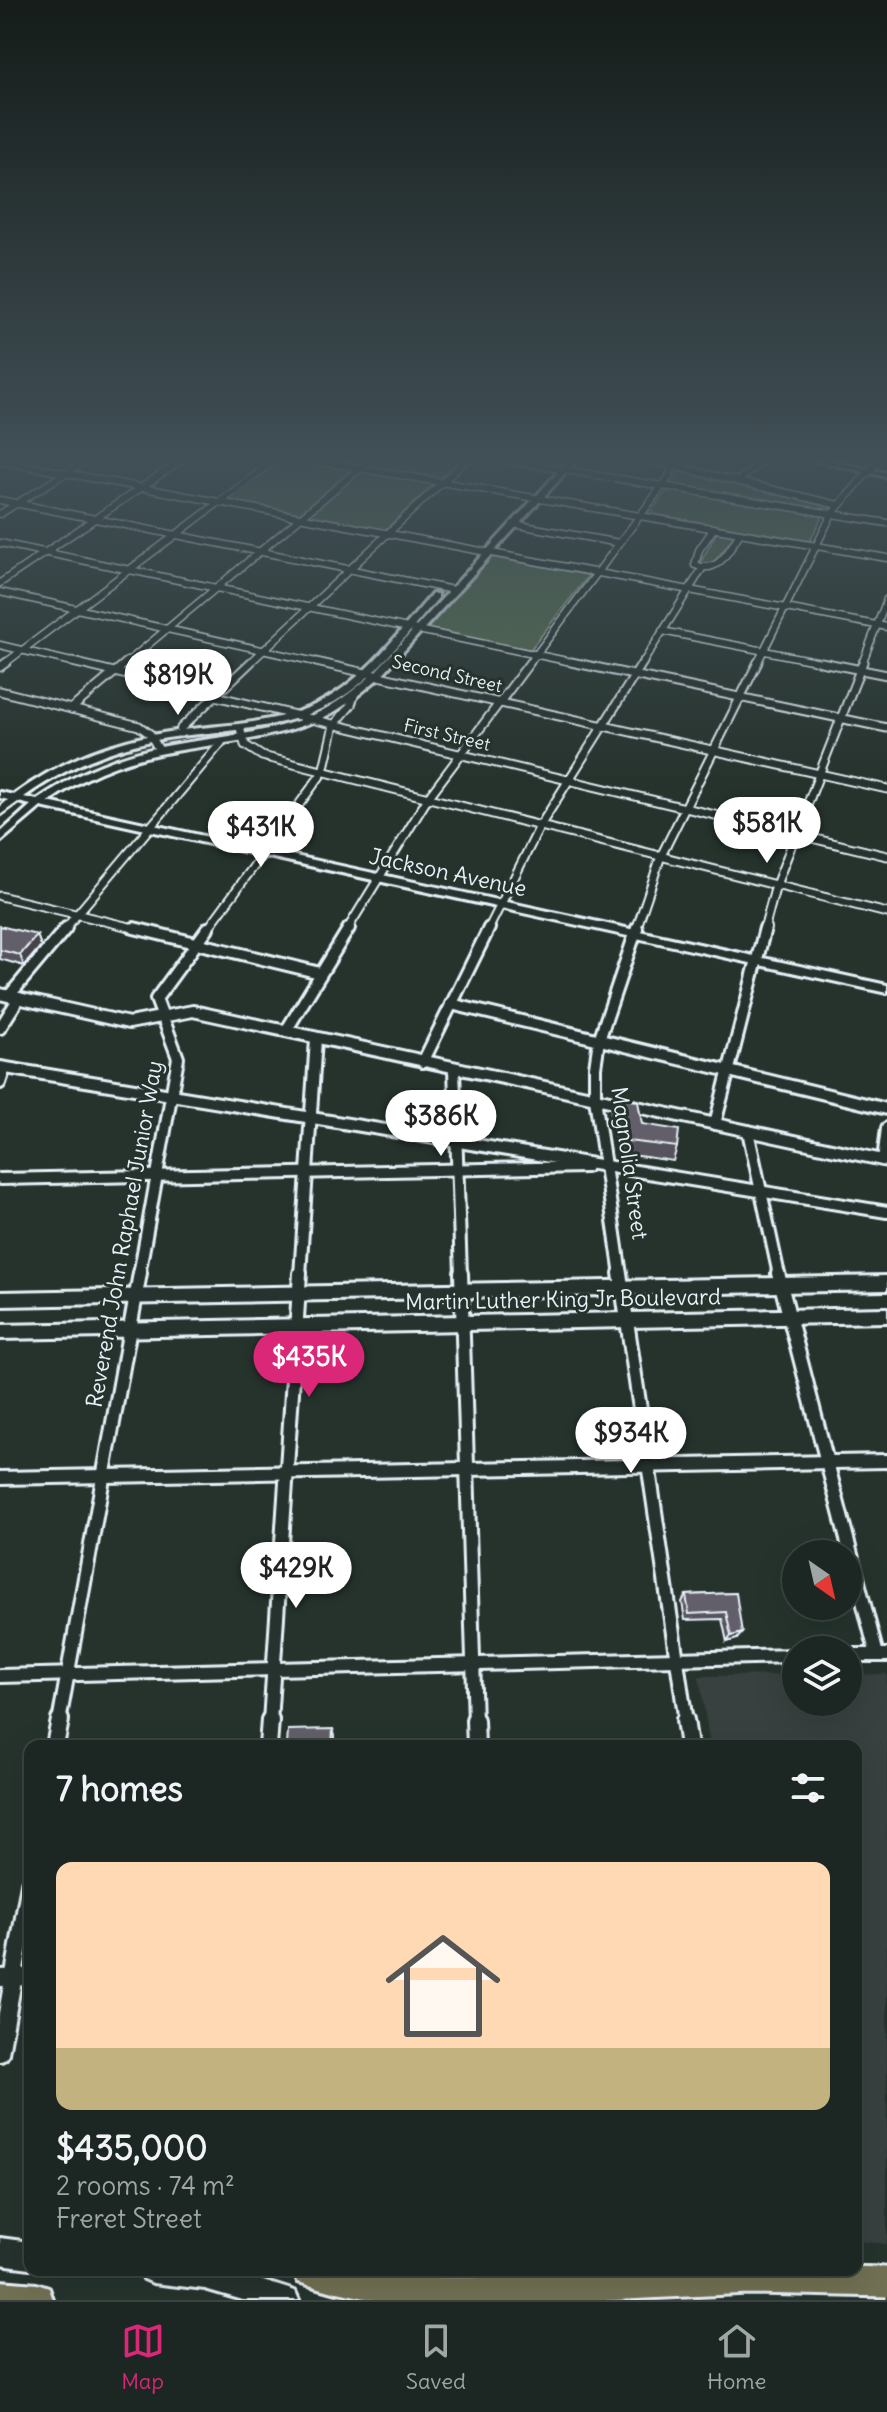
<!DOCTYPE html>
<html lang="en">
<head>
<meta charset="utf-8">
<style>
  body { margin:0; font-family:Delius,sans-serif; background:#29322f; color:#f1f3f6; height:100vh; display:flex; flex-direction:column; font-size:30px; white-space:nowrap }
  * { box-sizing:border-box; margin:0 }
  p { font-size:26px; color:#a0a5a5 }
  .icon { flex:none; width:44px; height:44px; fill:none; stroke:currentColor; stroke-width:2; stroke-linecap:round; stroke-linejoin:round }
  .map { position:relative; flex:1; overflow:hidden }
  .details { position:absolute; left:24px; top:1740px; width:838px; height:536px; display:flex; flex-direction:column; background:#1c2622; border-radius:16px; box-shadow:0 8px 32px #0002,0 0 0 2px #3a4340 }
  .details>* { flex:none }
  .needle { width:52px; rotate:146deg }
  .fabs { position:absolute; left:782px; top:1540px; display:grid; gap:16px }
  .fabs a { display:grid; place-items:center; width:80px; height:80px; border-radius:50%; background:#1c2622; box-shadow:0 8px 32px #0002,0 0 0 2px #3a4340; font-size:40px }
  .price { position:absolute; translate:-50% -68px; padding:0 18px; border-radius:28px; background:#fff; color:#222; font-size:26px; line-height:52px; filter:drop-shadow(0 2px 4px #0008) }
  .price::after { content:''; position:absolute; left:50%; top:48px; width:24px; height:18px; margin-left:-12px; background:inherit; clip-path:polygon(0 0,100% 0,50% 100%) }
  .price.selected { background:#db2777; color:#fff }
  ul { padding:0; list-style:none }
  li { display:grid; align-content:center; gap:16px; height:424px; padding:0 32px }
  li+li { border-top:2px solid #3a4340 }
  li span { display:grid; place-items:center; height:248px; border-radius:16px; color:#555 }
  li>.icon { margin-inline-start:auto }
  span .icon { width:144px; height:144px; fill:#fffc; stroke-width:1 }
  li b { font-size:34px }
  h2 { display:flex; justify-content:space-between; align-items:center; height:96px; padding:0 32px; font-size:34px }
  .menu { display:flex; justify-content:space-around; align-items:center; height:112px; border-top:2px solid #3a4340; background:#1c2622; font-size:22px; color:#a0a5a5 }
  .menu a { display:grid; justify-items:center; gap:4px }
  .menu .selected { color:#db2777 }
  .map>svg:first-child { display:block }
  .built { fill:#38403f }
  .green { fill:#576d51; stroke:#a0afa4; stroke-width:2 }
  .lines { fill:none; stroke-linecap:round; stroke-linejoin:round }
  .street-far4-casing { stroke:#e8f1f8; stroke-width:9 }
  .street-far3-casing { stroke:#e8f1f8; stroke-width:11 }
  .street-far2-casing { stroke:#e8f1f8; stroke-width:16 }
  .street-far1-casing { stroke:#e8f1f8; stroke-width:18 }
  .street-casing { stroke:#e8f1f8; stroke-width:22 }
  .secondary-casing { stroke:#e8f1f8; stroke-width:6 }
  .highway-casing { stroke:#e8f1f8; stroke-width:6 }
  .street-far4 { stroke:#26332d; stroke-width:6 }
  .street-far3 { stroke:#26332d; stroke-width:7 }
  .street-far2 { stroke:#26332d; stroke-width:10 }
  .street-far1 { stroke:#26332d; stroke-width:12 }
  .street { stroke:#26332d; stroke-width:16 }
  .secondary { fill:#26332d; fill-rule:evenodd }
  .highway { fill:#716f52; fill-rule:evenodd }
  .highway-bridge-casing { stroke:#e8f1f8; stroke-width:35; stroke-linecap:butt }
  .highway-bridge { stroke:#716f52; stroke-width:29 }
  .wall { fill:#55525b; stroke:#e8f1f8; stroke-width:2 }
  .shaded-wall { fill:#45424a; stroke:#e8f1f8; stroke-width:2 }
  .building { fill:#635f6a; stroke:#e8f1f8; stroke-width:2 }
  .labels { text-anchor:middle; stroke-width:6; stroke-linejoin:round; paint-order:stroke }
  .far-street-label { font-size:18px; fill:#e8f1f8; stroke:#26332d }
  .street-label { font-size:22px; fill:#e8f1f8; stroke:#26332d }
</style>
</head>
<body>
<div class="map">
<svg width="887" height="2300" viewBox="0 0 887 2300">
  <rect width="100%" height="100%" fill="#26332d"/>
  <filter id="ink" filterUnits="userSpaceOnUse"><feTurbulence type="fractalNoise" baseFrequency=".0125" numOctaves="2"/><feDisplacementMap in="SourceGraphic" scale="16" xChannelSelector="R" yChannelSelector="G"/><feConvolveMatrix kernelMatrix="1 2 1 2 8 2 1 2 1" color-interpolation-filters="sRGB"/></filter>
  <g filter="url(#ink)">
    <polygon class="built" points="887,1674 887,2244 856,2241 856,1746 710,1746 699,1676 796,1675 796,1702 848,1702 848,1675"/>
    <g class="green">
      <polygon points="282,458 292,458 435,483 386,530 224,501"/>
      <polygon points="376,458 464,458 441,479 367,466"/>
      <polygon points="680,470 832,506 829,511 668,484"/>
      <polygon points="668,489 823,515 810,541 649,514"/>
      <polygon points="717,532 735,535 711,566 700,563"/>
      <polygon points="492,557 589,575 530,650 427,629"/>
    </g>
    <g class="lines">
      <defs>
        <g id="street-far4">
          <polyline points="299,458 887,558"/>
          <polyline points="492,458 887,523"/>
          <polyline points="640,458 838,505"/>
          <polyline points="0,461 887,627"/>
          <polyline points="738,481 766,458"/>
          <polyline points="0,500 453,590"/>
          <polyline points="0,514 90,458"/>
          <polyline points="513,524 619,543"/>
          <path d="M714,528L699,550L695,565C719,575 729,550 740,533"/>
          <polyline points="0,543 581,664"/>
          <polyline points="0,583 185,458"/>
          <polyline points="0,592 325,664"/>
          <polyline points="662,631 831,664"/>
          <polyline points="0,645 80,664"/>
          <polyline points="4,664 278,458"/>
          <polyline points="125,664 372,458"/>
          <polyline points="249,664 468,458"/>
          <polyline points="529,664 669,477 675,458"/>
          <polyline points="642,664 702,569"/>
          <polyline points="757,664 832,514 880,458"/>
          <polyline points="862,664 887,599"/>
        </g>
        <g id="street-far3">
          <polyline points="72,662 887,856"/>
          <polyline points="316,662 887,789"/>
          <polyline points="571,662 887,728"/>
          <polyline points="821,662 887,675"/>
          <polyline points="0,667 7,662"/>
          <polyline points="0,691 139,726 150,734 159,750"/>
          <polyline points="71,709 127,662"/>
          <polyline points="240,728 245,745 262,756 887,913"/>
          <polyline points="180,733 181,728 251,662"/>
          <polyline points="0,896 142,930"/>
          <polyline points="64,930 221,743"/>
          <polyline points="207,930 323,772 334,725 351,705 354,696"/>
          <polyline points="347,930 428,798 530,662"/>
          <polyline points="488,930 540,826 643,662"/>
          <polyline points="636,930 661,856 758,662"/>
          <polyline points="764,930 776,885 863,662"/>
        </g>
        <g id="street-far2">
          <polyline points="134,928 320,973"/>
          <polyline points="0,994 129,1023 193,1011 887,1161"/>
          <polyline points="9,996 66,928"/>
          <polyline points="451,1004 887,1109"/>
          <polyline points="0,1028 19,998"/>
          <polyline points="286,1031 349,928"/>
          <polyline points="423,1062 489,928"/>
          <polyline points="0,1067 887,1212"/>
          <polyline points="454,1069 461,1275"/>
          <polyline points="0,1083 5,1068"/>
          <polyline points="715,1124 765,928"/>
          <polyline points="748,1131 779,1275"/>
          <polyline points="883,1160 887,1128"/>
          <polyline points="0,1179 586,1167"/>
          <polyline points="139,1275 178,1058 156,999 208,928"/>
          <polyline points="300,1275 316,1039"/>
          <polyline points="621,1275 595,1098 595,1067 599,1040 637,928"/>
        </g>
        <g id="street-far1">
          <polyline points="461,1273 475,1722"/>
          <polyline points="620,1273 686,1722"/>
          <polyline points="778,1273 877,1655"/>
          <polyline points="0,1478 887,1461"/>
          <polyline points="848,1655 887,1655"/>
          <polyline points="0,1676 796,1656"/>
          <polyline points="59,1722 140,1273"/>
          <polyline points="270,1722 300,1273"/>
        </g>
        <g id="street">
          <polyline points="475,1720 476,1746"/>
          <polyline points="685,1720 689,1746"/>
          <polyline points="55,1746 60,1720"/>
          <polyline points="268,1746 270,1720"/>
          <polyline points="0,1978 30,1977"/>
          <polyline points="0,2053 30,1884"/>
        </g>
        <g id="secondary">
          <path d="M571,458H579L380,677C361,693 343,709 320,719C269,741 213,743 159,754C118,762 81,778 48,802L887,985V993L41,807L0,842V833L31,805L18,802L0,815V807L8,800L0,798V792L14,795C63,758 121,738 182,730C228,724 276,724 319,703C366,679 398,633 432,594H438V598C404,637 372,684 325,707C280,729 230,730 181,736C124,743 72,763 24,797L37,800C74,774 112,758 155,748C208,737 263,736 313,715C336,705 355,689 374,673Z"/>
          <polygon points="806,458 818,458 887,473 887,477"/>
          <polygon points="887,1276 887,1290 0,1306 0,1292"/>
          <polygon points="887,1308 887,1322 0,1339 0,1325"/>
          <polygon points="0,2238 30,2242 30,2268 0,2264"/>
          <polygon points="140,2270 228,2270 295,2291 299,2300 243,2300 205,2289 153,2283 144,2279"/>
        </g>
        <g id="highway">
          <polygon points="294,2270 350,2270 353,2277 349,2289 337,2293 298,2282"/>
          <polygon points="0,2281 37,2284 49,2288 53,2300 0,2300"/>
        </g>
      </defs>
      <use href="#street-far4" class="street-far4-casing"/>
      <use href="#street-far3" class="street-far3-casing"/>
      <use href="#street-far2" class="street-far2-casing"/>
      <use href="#street-far1" class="street-far1-casing"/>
      <use href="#street" class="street-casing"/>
      <use href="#secondary" class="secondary-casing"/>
      <use href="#highway" class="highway-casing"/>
      <use href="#street-far4" class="street-far4"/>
      <use href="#street-far3" class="street-far3"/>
      <use href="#street-far2" class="street-far2"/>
      <use href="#street-far1" class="street-far1"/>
      <use href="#street" class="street"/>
      <use href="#secondary" class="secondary"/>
      <use href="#highway" class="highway"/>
      <defs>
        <polyline id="highway-bridge" points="337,2277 405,2292 485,2292 748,2279 887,2282"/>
      </defs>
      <use href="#highway-bridge" class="highway-bridge-casing"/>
      <use href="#highway-bridge" class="highway-bridge"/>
    </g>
    <g class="wall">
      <polygon points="37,935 41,946 24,966 0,959 0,950"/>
      <polygon points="614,1098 642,1124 677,1147 673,1161 618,1153 611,1112"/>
      <polygon points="736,1593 737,1639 727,1642 722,1619 685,1620 682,1602 686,1595"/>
    </g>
    <g class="shaded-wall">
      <polygon points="37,935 41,946 24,966 20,955"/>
      <polygon points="742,1633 737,1639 727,1642 731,1636"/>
      <polygon points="333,1729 335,1736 335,1746 332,1746"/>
    </g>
    <g class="building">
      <polygon points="0,926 37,935 20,955 0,950"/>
      <polygon points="614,1098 638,1101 642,1124 679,1130 677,1147 620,1140"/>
      <polygon points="736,1593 742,1633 731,1636 726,1612 689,1614 686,1595"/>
      <polygon points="333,1729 332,1746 287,1746 288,1730"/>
    </g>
  </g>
  <linearGradient id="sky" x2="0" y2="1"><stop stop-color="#151c19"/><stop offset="0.59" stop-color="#415057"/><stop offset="1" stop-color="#415057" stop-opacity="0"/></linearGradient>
  <rect width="887" height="780" fill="url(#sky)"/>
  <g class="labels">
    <g class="far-street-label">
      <text transform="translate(447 674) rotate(13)" y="6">Second Street</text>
      <text transform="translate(447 735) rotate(13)" y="6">First Street</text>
    </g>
    <g class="street-label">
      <text transform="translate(448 872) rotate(12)" y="8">Jackson Avenue</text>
      <text transform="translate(630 1163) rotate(82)" y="8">Magnolia Street</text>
      <text transform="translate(124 1234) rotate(-80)" y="8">Reverend John Raphael Junior Way</text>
      <text transform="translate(563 1299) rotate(-1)" y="8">Martin Luther King Jr Boulevard</text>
    </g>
  </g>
</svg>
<div class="fabs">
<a><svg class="needle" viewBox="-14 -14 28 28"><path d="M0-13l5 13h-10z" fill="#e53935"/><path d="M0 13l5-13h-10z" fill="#a0a5a5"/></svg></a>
<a><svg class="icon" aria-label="layers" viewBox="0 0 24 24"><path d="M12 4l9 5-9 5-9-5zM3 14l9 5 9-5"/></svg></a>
</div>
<b class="price" style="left:178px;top:717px">$819K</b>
<b class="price" style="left:767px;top:865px">$581K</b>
<b class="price" style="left:261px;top:869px">$431K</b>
<b class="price" style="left:441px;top:1158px">$386K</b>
<b class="price selected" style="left:309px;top:1399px">$435K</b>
<b class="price" style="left:631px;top:1475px">$934K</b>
<b class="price" style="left:296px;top:1610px">$429K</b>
<section class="details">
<h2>7 homes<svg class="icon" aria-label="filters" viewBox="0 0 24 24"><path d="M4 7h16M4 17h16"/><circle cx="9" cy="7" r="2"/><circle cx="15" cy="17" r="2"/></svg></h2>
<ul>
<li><span style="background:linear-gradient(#ffd9b3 75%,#c2b280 0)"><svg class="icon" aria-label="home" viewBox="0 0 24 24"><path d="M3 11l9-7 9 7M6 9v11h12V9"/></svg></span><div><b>$435,000</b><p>2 rooms · 74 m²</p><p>Freret Street</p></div></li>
</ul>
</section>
</div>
<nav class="menu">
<a class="selected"><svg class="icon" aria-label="map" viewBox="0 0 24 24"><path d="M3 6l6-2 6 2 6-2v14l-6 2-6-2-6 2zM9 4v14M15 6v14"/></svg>Map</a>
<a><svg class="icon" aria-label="saved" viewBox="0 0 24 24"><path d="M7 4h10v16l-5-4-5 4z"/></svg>Saved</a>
<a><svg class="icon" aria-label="home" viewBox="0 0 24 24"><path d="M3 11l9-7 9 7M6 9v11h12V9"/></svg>Home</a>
</nav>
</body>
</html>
